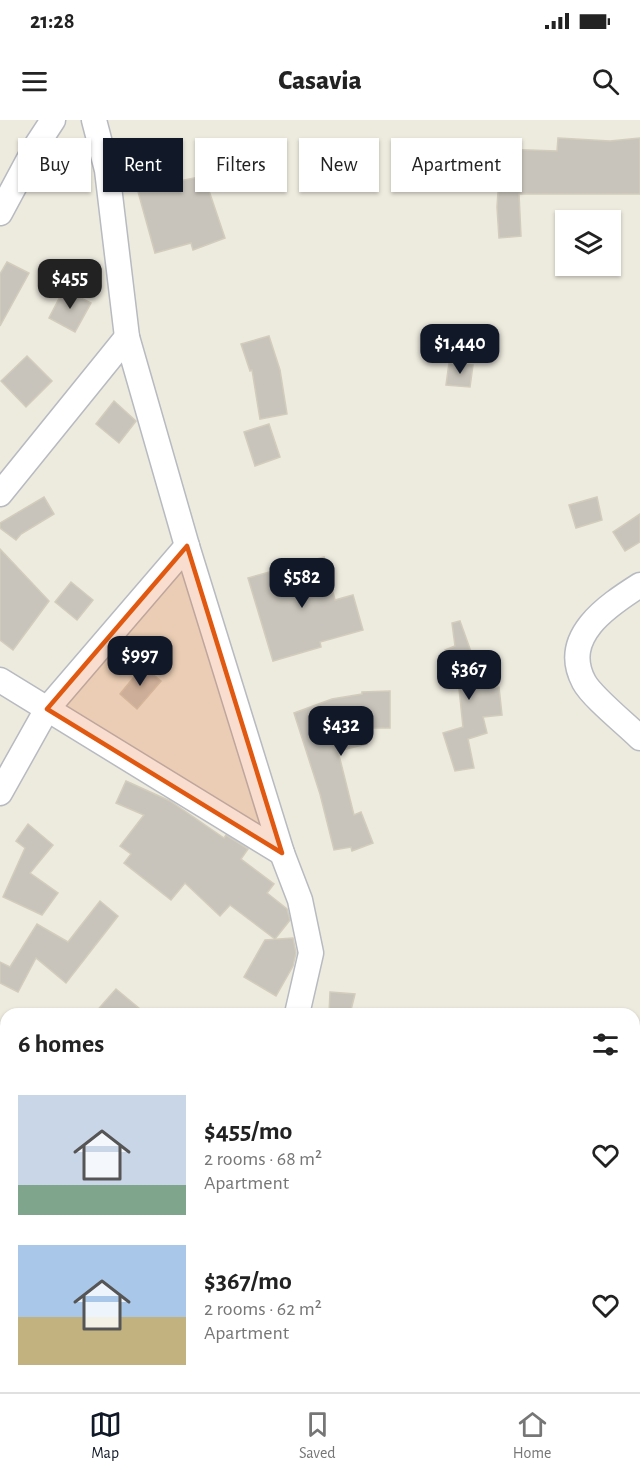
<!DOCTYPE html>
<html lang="en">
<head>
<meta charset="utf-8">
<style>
  body { margin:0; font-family:"Alegreya Sans",sans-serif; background:#f2f2f2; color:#222; height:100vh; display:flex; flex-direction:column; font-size:22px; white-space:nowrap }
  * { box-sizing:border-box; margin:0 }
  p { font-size:20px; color:#767676 }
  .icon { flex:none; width:33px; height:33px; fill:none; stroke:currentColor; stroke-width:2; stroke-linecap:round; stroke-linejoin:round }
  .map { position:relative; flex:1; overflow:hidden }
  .panel { position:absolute; left:0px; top:888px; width:640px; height:384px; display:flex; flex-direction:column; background:#fff; border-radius:18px 18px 0 0; box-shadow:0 2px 4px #0004 }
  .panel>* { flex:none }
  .guide { position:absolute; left:18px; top:18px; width:604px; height:54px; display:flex; gap:12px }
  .controls { position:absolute; left:555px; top:90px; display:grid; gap:12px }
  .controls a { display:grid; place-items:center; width:66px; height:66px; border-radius:0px; background:#fff; box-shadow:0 2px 4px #0004; font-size:30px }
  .price { position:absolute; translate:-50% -51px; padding:0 14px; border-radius:12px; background:#111827; color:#fff; font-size:20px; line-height:39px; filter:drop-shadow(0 2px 3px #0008) }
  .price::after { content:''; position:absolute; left:50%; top:36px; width:18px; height:14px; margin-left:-9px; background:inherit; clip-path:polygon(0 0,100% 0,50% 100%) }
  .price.active { background:#222; color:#fff }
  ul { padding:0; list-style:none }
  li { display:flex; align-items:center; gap:18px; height:150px; padding:0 18px }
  li span { display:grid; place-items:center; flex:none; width:168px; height:120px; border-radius:0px; color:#555 }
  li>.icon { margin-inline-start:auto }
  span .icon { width:72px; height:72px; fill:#fffc; stroke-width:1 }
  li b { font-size:26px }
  h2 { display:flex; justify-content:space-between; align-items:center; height:72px; padding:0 18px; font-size:26px }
  .pill { padding:0 21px; border-radius:0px; background:#fff; box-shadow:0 2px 4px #0004; font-size:21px; line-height:54px }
  .pill.active { background:#111827; color:#fff }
  .status { display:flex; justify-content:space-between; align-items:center; height:42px; padding:0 30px; background:#fff; direction:ltr }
  .status svg { height:16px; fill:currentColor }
  header { display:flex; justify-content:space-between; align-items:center; height:78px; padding:0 18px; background:#fff; font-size:27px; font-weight:800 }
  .tab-bar { display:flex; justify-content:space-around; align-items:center; height:84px; border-top:2px solid #e0e0e0; background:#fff; font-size:16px; color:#767676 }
  .tab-bar a { display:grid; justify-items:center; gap:3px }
  .tab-bar .active { color:#111827 }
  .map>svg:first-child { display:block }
  .building { fill:#c8c4bb; stroke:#d2ccbc; stroke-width:1.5 }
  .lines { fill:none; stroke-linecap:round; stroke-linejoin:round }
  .minor-casing { stroke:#b7bac0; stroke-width:27 }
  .minor { stroke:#fff; stroke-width:24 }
  .marked { fill:#e15910; fill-opacity:0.2; stroke:#e15910; stroke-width:4.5; stroke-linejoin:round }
</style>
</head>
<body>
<div class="status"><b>21:28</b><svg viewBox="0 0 49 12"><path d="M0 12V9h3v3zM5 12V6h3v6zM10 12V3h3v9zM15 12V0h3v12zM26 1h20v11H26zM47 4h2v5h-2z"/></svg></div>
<header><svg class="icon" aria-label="menu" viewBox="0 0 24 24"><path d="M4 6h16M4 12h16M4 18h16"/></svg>Casavia<svg class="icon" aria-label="search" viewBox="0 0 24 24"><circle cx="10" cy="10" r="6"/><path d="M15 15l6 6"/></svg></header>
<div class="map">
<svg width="640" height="1272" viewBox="0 0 640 1272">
  <rect width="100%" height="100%" fill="#edeade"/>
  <g class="building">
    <polygon points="558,18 610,21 640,18 640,74 519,74 521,116 499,118 497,87 501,29 557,31"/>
    <polygon points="249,35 256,58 219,70 211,47"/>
    <polygon points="204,56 225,118 193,130 191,123 155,133 137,68 172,58 174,62"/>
    <polygon points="7,142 29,153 0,206 0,154"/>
    <polygon points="64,169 91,183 75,212 49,198"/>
    <polygon points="269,216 280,250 287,294 260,299 252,250 250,251 241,224"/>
    <polygon points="27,236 52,261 26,287 1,261"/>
    <polygon points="449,243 473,245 470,267 446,265"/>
    <polygon points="114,281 136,301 119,323 96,304"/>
    <polygon points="269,304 280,337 255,346 244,312"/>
    <polygon points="44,377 54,394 21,414 16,420 0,408 0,403"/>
    <polygon points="597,377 602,400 576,408 569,385"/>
    <polygon points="640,394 640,422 625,431 613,412"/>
    <polygon points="0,429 49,481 13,530 0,520"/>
    <polygon points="324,437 335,480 353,475 363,510 320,522 321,527 273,541 248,458"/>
    <polygon points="71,462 93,480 77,500 55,482"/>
    <polygon points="460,501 484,568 499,567 502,595 483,597 487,613 468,619 474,648 455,651 443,613 463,607 458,559 453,561 445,530 455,526 452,503"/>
    <polygon points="143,546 161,561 137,589 120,574"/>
    <polygon points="390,571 390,608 363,608 367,624 338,631 354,695 361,692 373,723 352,731 351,727 334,730 320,674 294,593 332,579 362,574 362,572"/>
    <polygon points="126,661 170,681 224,718 226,715 248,729 241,739 274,764 267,773 287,789 290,800 275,819 230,785 220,796 185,763 171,780 124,743 131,734 120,726 144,695 116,683"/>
    <polygon points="28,704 53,725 30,753 58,773 42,795 3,777 25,728 16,721"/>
    <polygon points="100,781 118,796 66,863 36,838 18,872 0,863 0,842 10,847 37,804 68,822"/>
    <polygon points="293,818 296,833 293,846 276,876 244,857 265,820"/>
    <polygon points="116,869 146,894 94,894"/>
    <polygon points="330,872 355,874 350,894 329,894"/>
  </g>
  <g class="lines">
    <defs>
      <g id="minor">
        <polyline points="94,0 107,50 127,217 187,426 282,733 300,780 311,833 297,894"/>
        <polyline points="0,93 36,26 53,0"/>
        <polyline points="0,374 127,217"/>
        <path d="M640,465C607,486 560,517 584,562C592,577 627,605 640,618"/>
        <polyline points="0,560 282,733"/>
        <polyline points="0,673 47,589 187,426"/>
        <polyline points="114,1272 117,1266"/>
      </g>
    </defs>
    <use href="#minor" class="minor-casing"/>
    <use href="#minor" class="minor"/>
  </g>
  <path class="marked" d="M187,426L282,733L47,589Z"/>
</svg>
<div class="controls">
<a><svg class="icon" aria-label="layers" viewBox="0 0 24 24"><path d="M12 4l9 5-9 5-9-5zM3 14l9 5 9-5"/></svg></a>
</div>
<b class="price active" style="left:70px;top:190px">$455</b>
<b class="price" style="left:460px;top:255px">$1,440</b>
<b class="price" style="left:302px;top:489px">$582</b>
<b class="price" style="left:140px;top:567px">$997</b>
<b class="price" style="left:469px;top:581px">$367</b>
<b class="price" style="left:341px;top:637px">$432</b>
<div class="guide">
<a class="pill">Buy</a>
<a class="pill active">Rent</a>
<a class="pill">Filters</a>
<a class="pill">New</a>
<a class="pill">Apartment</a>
</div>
<section class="panel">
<h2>6 homes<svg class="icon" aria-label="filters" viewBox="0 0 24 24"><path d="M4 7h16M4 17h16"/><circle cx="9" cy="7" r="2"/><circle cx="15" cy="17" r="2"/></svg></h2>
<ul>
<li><span style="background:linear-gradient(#c9d6e8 75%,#7fa58c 0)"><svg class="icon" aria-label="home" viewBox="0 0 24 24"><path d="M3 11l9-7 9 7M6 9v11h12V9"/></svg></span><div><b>$455/mo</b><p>2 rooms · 68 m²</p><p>Apartment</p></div><svg class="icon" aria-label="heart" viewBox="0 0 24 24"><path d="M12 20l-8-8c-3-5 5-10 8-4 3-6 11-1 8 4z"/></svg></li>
<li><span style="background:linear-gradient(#a9c7e8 60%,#c2b280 0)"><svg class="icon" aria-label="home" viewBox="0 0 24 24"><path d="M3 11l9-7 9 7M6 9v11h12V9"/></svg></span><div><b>$367/mo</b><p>2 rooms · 62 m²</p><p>Apartment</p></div><svg class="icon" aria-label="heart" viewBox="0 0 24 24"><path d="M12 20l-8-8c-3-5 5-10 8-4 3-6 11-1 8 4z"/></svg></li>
</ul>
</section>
</div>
<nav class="tab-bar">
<a class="active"><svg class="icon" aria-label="map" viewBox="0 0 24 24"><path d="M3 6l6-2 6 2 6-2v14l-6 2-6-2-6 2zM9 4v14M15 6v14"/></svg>Map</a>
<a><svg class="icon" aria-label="saved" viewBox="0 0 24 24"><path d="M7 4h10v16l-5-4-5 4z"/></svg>Saved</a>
<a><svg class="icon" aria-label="home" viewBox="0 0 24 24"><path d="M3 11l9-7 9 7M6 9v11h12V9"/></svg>Home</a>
</nav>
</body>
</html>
